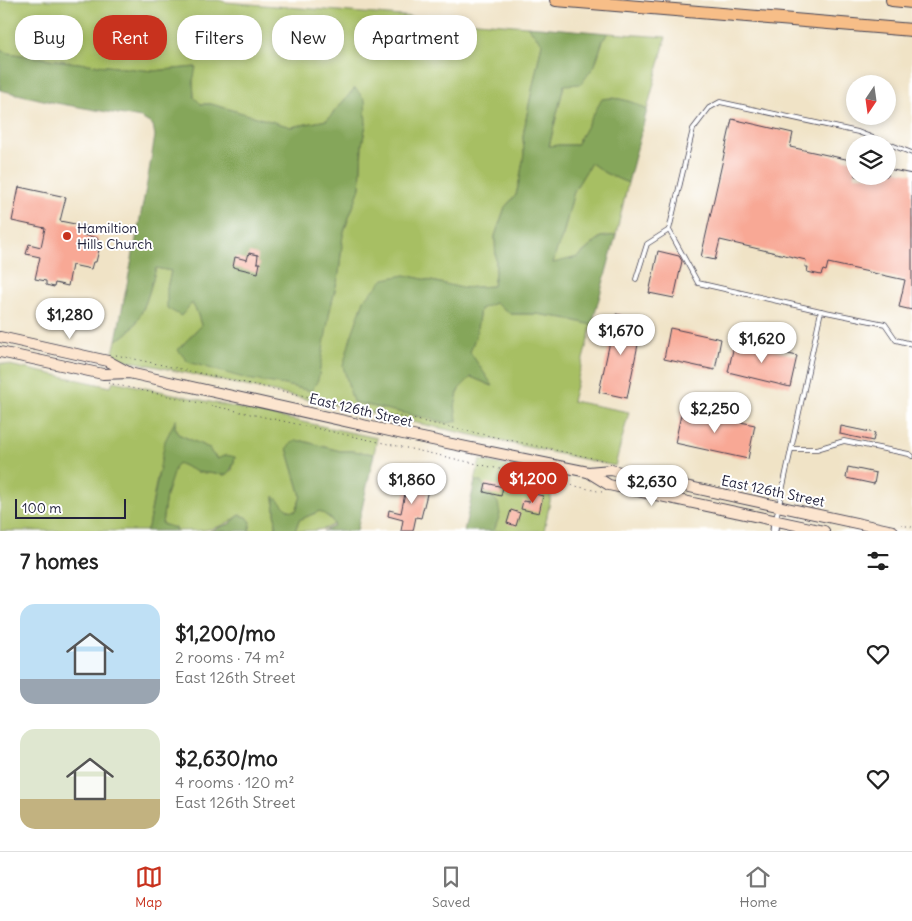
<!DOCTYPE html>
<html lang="en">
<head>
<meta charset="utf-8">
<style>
  body { margin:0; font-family:Delius,sans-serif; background:#f6f6f6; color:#222; height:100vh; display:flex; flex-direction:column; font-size:19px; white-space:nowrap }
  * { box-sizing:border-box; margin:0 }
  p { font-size:16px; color:#767676 }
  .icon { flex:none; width:28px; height:28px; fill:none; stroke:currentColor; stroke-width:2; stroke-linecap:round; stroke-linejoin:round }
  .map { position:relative; height:531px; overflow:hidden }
  .details { display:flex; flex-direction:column; background:#fff; flex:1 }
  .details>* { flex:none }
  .hud { position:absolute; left:15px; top:15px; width:500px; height:45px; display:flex; gap:10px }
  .needle { width:32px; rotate:193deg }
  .fabs { position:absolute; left:846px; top:75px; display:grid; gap:10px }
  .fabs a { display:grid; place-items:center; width:50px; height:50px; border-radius:50%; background:#fff; box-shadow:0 2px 8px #0003; font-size:25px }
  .scale { position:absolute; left:15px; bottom:12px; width:111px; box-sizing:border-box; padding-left:5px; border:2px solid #22223b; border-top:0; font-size:14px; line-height:18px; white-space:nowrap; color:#22223b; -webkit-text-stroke:4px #fff; paint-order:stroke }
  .price { position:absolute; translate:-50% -42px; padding:0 11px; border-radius:18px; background:#fff; color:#222; font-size:16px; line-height:32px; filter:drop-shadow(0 1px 2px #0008) }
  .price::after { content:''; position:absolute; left:50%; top:30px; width:15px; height:11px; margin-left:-8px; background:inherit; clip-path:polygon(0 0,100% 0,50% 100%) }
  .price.active { background:#c8321e; color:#fff }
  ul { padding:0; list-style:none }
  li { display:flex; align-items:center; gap:15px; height:125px; padding:0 20px }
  li span { display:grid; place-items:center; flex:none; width:140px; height:100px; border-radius:15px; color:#555 }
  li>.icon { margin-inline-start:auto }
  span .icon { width:60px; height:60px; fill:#fffc; stroke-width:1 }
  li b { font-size:21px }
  h2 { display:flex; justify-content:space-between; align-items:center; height:60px; padding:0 20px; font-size:21px }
  .chip { padding:0 18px; border-radius:20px; background:#fff; box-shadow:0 2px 8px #0003; font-size:18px; line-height:45px }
  .chip.active { background:#c8321e; color:#fff }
  .tab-bar { display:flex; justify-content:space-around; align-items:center; height:70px; border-top:1px solid #e0e0e0; background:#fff; font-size:14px; color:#767676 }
  .tab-bar a { display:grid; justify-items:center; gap:2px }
  .tab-bar .active { color:#c8321e }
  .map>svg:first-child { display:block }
  .green { fill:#a7bf64; stroke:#647050 }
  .forest { fill:#85a65a; stroke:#54644a }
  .building { fill:#f8a895 }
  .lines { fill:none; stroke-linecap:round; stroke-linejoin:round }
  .service-casing { stroke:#413f50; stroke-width:5.5 }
  .minor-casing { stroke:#413f50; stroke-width:9 }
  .secondary-casing { stroke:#413f50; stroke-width:12 }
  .motorway-casing { stroke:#413f50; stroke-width:14 }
  .path { stroke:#413f50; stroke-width:1; stroke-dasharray:1 4; stroke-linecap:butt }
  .service { stroke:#fff; stroke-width:4 }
  .minor { stroke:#fff; stroke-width:7 }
  .secondary { stroke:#fce5cf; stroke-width:10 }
  .motorway { stroke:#f7be88; stroke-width:12 }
  .poi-dot { fill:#c8321e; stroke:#fff; stroke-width:2 }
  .labels { text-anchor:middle; stroke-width:4; stroke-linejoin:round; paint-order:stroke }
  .poi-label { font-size:14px; fill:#22223b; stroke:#fff; text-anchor:start }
  .street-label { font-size:14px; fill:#22223b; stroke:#fff }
</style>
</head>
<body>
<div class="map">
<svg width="912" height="531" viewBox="0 0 912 531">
  <rect width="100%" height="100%" fill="#fff"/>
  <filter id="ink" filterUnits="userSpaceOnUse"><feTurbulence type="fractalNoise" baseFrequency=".02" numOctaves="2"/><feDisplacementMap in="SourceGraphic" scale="10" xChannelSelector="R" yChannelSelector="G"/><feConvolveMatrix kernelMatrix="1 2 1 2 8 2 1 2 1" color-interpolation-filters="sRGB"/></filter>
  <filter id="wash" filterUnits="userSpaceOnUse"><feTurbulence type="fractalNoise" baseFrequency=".0096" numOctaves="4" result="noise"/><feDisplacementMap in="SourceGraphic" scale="20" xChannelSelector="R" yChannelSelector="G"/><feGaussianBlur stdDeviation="1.12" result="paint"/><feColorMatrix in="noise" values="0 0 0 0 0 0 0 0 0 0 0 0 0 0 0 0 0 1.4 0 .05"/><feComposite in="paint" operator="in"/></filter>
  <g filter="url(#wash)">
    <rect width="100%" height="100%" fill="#f0e3c6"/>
    <g class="green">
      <path d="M0,0H219L225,2L527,26L542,43L527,114L523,136L524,154L520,178L516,195L505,207L495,236L496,266L493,286L462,288L405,275L353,402L449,423L457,421L455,406L459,389L471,377L492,386L470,352L476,335L480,309L495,303L511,314H536L564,318L592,325L572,401L629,412L615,466L112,357L116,340C141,331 149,292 156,268L171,271L167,288L192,303L197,312L201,325L178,350L285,385L311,391L330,310L339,274L343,234L360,188L362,145L366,124L355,88L327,120L291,127L211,104H201L194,97L193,81L195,67L153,71L69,62L8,53L0,50Z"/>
      <path d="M608,33L666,37L647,110C635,102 617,96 603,99L576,145H558L549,147L564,85L595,65L603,40Z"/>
      <polygon points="591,163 605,173 628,183 616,235 600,237 578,257 552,264 557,249 563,235 574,191"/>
      <path d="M0,363L111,387L113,381L377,438L374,454L353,451H340L303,441L294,442L287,448L301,496L296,511L288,510L274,497L276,526L272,531H249L251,522L240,515C218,531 203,531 176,531L175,528L162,524L166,495L175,466L178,463L197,472L226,475L232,470L235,457L218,459L211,452L209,448L178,434L175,427L176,421L157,478L148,527L146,531H0Z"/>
      <polygon points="480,460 555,477 544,531 494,531 500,514 475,481"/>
      <path d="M320,511L331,519L334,524C326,531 308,531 295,531L299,520Z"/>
    </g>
    <g class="forest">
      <path d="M527,26L608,33L603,40L595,65L581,84L564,85L549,146L558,145H576L602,99C617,96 635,102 647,110L628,183L605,173L591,163L574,191L563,235L557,249L553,263L578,257L601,237L616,235L592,325L564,318L536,314H511L495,303L480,309L476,335L470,352L493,386L471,377L459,389L455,406L457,421L448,423L353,402L343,366L351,337L364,300L384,279L405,275L462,288L493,286L496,266L495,236L505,207L516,195L520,178L524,154L523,136L527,114L542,43Z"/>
      <path d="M0,50L8,53L69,62L153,71L196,67L193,81L194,97L201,104H211L291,127L327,120L355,88L365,100L366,124L362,145L360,188L343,234L339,274L330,310L318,380L311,391L285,385L247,379L188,362L178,350L201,325L197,312L192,303L181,316L167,308V288L171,271L156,268C149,292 141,331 116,340L147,183L155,136L153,125L141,118L56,103L0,90Z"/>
      <path d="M176,419L175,427L178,434L209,448L211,452L217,459L226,455L235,457C233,465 232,470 226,475L197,472L178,463L175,467L166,495L162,524L175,528L176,531H146L148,527L165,441Z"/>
      <polygon points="294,441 303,441 340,451 353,451 374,454 357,531 323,531 333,527 334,524 331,519 320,511 299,520 295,531 272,531 276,526 274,496 288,510 296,511 301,496 287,448"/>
      <polygon points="475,481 480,481 498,503 500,514 494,531 464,531"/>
      <polygon points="240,515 247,517 251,522 249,531 210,531 229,524"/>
    </g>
    <g id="blocks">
      <g class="building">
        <polygon points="732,119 793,133 790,147 855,161 855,176 888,176 888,169 912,174 912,310 899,307 905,280 828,263 826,271 823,270 821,275 807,272 808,267 805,267 806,260 720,240 715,260 701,257"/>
        <polygon points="19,187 66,197 60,221 85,226 83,235 98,238 96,249 99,250 96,262 93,262 91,269 72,265 68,286 55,283 54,287 46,285 46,281 35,279 40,257 26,254 29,244 41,247 45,228 12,221"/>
        <polygon points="658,251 679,256 682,261 674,298 649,293"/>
        <polygon points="249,253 258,255 257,263 260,263 258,273 233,267 235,257 247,260"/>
        <polygon points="616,314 643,320 627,398 599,392"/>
        <polygon points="670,328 721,339 715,370 664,359"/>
        <polygon points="735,341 797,356 790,387 728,372"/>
        <polygon points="682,410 755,425 748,459 675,443"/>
        <polygon points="841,426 875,433 873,441 840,434"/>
        <polygon points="848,467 876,473 874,484 846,478"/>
        <polygon points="408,479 428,483 426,490 428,490 421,518 416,517 413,531 401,531 403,520 388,516 389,510 401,513"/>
        <polygon points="486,483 503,487 501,496 484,492"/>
        <polygon points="531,493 543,496 539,513 521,509 523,501 529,502"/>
        <polygon points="511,510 520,513 516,526 507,523"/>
      </g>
    </g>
  </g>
  <g filter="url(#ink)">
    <use href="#blocks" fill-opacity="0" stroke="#413f50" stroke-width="1"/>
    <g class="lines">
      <defs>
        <g id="service">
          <polyline points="636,279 647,244 669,230"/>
          <polyline points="821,311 698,283 669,230 693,129 709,108 720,102 858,132 912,153"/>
          <polyline points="792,449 817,449 844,441 909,454 912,456"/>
          <polyline points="776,519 821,311 885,324 896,340 912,344"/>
        </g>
        <polyline id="minor" points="774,531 775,521"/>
        <g id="secondary">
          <polyline points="0,337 108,361 128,372"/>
          <polyline points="0,352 103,374 129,373 403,434 588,472 611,470 893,531"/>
          <polyline points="588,472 609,485 824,531"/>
        </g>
        <g id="motorway">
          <polyline points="556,0 912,30"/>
          <polyline points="892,0 912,2"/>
        </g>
      </defs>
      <use href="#service" class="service-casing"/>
      <use href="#minor" class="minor-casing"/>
      <use href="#secondary" class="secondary-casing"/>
      <use href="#motorway" class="motorway-casing"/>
      <g class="path">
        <polyline points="116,355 606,461"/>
        <polyline points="108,383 402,447 602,492"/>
        <polyline points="901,525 912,527"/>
      </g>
      <use href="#service" class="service"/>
      <use href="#minor" class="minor"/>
      <use href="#secondary" class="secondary"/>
      <use href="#motorway" class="motorway"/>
    </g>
  </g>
  <circle class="poi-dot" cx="67" cy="236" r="5"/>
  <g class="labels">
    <g class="poi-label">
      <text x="77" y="233">Hamiltion<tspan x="77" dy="16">Hills Church</tspan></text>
    </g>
    <g class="street-label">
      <text transform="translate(361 410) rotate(13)" y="5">East 126th Street</text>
      <text transform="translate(773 491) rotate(12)" y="5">East 126th Street</text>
    </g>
  </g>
</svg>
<div class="fabs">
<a><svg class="needle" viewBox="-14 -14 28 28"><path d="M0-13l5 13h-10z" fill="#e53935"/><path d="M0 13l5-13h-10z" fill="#767676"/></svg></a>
<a><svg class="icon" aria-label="layers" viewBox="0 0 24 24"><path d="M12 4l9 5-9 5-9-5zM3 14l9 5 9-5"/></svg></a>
</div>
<div class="scale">100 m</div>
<b class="price" style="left:70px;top:340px">$1,280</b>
<b class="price" style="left:621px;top:356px">$1,670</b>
<b class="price" style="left:762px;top:364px">$1,620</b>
<b class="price" style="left:715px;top:434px">$2,250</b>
<b class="price active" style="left:533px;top:504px">$1,200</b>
<b class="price" style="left:412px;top:505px">$1,860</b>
<b class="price" style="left:652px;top:507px">$2,630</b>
<div class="hud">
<a class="chip">Buy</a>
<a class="chip active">Rent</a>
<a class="chip">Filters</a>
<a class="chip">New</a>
<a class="chip">Apartment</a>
</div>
</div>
<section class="details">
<h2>7 homes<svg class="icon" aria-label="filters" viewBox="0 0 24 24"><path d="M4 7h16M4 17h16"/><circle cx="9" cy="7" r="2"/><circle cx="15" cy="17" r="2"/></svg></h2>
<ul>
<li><span style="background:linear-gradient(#bfe0f5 75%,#9aa5b1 0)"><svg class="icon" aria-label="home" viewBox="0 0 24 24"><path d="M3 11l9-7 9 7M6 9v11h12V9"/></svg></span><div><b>$1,200/mo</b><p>2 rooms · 74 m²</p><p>East 126th Street</p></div><svg class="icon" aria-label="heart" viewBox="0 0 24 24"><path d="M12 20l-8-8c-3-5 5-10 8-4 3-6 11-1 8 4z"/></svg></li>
<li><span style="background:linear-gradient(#dfe7d0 70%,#c2b280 0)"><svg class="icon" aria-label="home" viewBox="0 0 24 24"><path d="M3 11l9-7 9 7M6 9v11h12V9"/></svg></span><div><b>$2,630/mo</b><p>4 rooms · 120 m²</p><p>East 126th Street</p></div><svg class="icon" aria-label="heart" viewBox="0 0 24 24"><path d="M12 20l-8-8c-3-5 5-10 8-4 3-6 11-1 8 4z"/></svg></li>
</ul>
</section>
<nav class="tab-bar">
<a class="active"><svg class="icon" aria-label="map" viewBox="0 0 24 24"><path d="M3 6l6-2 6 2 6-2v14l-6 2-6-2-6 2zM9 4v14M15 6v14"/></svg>Map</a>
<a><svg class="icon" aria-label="saved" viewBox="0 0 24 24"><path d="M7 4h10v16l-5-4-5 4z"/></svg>Saved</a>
<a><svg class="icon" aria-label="home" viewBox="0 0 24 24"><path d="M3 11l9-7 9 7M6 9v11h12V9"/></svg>Home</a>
</nav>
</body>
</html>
